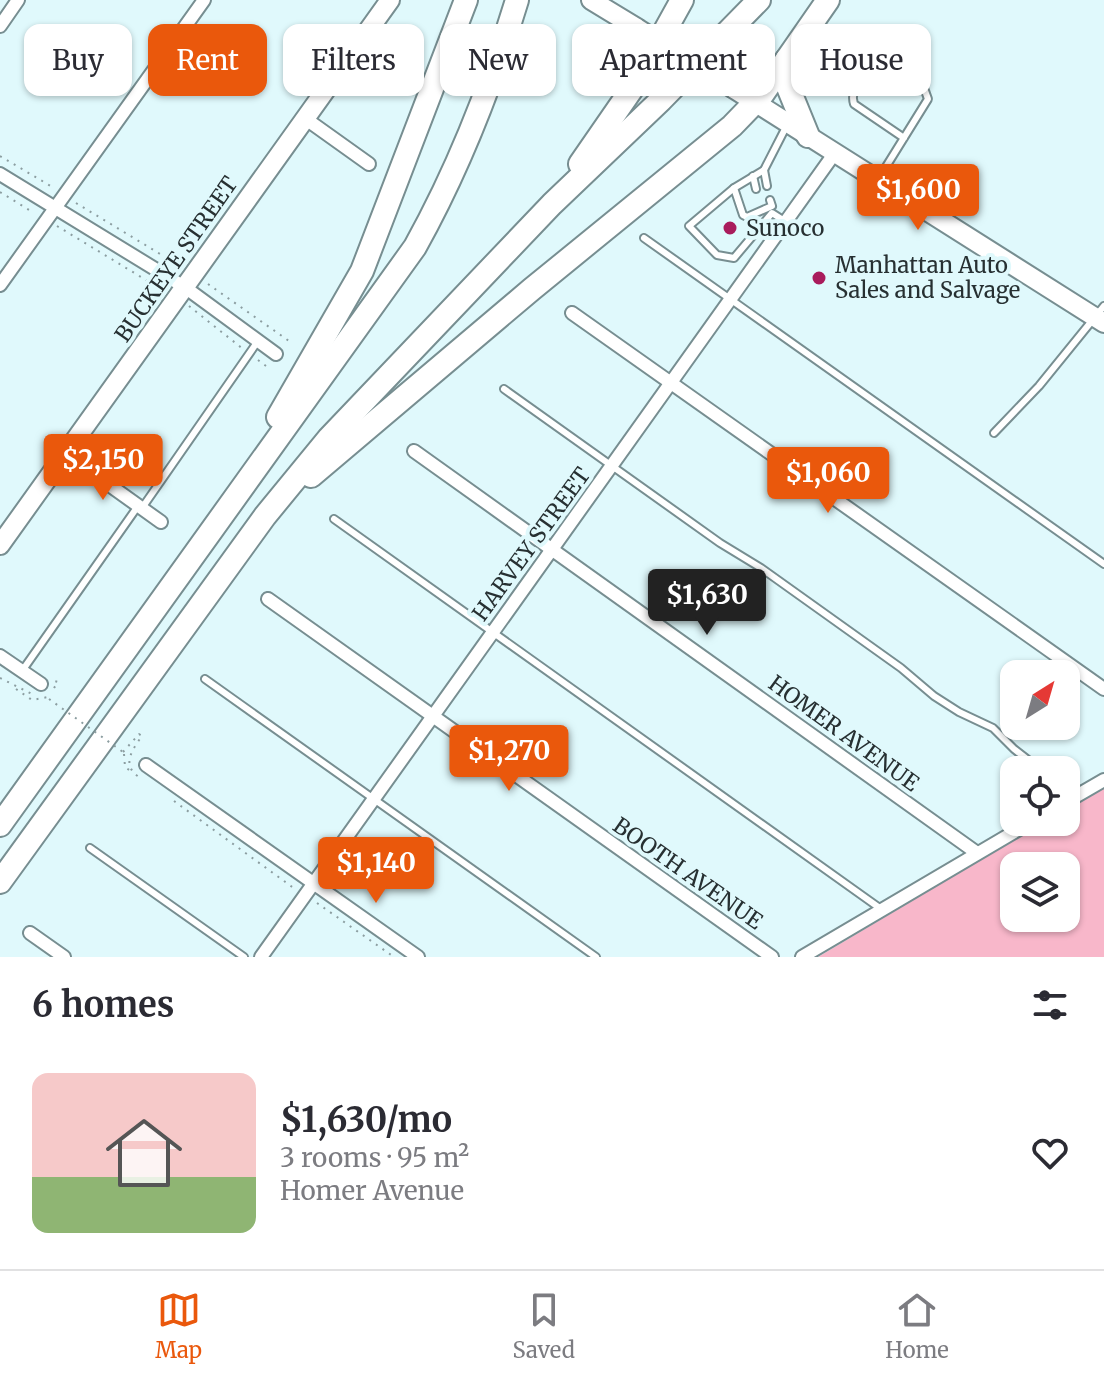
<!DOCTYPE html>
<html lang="en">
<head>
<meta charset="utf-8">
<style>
  body { margin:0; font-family:Merriweather,serif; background:#f2f2f3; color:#2b2b33; height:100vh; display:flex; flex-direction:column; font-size:30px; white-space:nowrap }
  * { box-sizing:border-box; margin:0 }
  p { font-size:26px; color:#7c7c81 }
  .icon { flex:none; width:44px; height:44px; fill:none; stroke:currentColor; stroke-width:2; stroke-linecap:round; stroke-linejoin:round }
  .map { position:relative; height:957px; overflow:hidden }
  .drawer { display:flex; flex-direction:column; background:#fff; flex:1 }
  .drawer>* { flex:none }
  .banner { position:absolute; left:24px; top:24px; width:1056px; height:72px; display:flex; gap:16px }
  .needle { width:52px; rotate:37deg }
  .tools { position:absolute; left:1000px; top:660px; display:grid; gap:16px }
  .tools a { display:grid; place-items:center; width:80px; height:80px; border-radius:16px; background:#fff; box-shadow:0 2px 6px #0004; font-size:40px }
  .price { position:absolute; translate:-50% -68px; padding:0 18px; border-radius:8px; background:#ea580c; color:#fff; font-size:26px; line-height:52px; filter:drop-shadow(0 2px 4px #0008) }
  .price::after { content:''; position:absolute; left:50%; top:48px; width:24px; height:18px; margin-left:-12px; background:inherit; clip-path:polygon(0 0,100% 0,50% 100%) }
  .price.on { background:#222; color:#fff }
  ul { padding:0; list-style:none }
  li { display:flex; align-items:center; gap:24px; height:200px; padding:0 32px }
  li+li { border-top:2px solid #e1e1e2 }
  li span { display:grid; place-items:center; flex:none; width:224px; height:160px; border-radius:16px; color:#555 }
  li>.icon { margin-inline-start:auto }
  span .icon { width:96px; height:96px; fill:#fffc; stroke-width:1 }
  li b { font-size:34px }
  h2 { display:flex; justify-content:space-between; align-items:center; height:96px; padding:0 32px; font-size:34px }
  .pill { padding:0 28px; border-radius:16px; background:#fff; box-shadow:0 2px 6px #0004; font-size:28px; line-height:72px }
  .pill.on { background:#ea580c; color:#fff }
  .tab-bar { display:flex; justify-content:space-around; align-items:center; height:112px; border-top:2px solid #e1e1e2; background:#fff; font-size:22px; color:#7c7c81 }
  .tab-bar a { display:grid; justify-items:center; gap:4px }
  .tab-bar .on { color:#ea580c }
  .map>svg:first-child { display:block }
  .green { fill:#f8b7ca; fill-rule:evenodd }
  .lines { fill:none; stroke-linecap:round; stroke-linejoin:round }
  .lane-casing { stroke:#778e91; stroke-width:10 }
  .street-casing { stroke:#778e91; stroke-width:16 }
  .secondary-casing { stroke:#778e91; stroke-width:22 }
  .highway-casing { stroke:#778e91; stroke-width:26 }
  .path { stroke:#8c9ea1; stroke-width:2; stroke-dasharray:2 6; stroke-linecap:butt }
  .lane { stroke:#fff; stroke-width:6 }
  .street { stroke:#fff; stroke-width:12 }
  .secondary { stroke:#fff; stroke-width:18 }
  .highway { stroke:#fff; stroke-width:22 }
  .secondary-bridge-casing { stroke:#778e91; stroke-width:22; stroke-linecap:butt }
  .path-bridge { stroke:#8c9ea1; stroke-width:2; stroke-dasharray:2 6; stroke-linecap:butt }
  .secondary-bridge { stroke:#fff; stroke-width:18 }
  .poi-dot { fill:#a91c5c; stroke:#e0f9fc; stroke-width:3 }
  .labels { text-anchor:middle; stroke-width:8; stroke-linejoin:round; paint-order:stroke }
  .poi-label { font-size:22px; fill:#273032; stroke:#e0f9fc; text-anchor:start }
  .street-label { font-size:22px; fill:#273032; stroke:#e0f9fc }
</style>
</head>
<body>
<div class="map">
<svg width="1104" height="957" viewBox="0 0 1104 957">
  <rect width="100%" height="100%" fill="#e0f9fc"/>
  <path class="green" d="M1104,786V957H818L1044,822H1066V809ZM1014,866H1066V918H1014Z"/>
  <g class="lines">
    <defs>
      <g id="lane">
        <polyline points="764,170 767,186"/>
        <polyline points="753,176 756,189"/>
        <path d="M879,178L928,99L924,88L882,62C865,63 849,89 854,104L904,138"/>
        <polyline points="734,188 743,215 747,217 772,206 770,200"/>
        <polyline points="786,222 772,213 734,258 717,255 689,226 734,188 764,170 786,127"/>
        <polyline points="644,238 1104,564"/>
        <polyline points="504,389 720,543 761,568 901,668 934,696 959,712 993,728 1014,749 1041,770"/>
        <polyline points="994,433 1039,386 1104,306"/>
        <polyline points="142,508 258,341"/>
        <polyline points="334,519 881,909"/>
        <polyline points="22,671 138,506"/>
        <polyline points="205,679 596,957"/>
        <polyline points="90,848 244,957"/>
      </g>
      <g id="street">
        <polyline points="0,26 18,0"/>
        <polyline points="306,119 369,164"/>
        <polyline points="0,174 186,288 276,354"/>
        <polyline points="0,285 204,0"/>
        <polyline points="572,313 1104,689"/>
        <polyline points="414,451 977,853"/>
        <polyline points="66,454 161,522"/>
        <polyline points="268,599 772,957"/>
        <polyline points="0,656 41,684"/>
        <polyline points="146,765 418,957"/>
        <polyline points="1066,802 1104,780"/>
        <polyline points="30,933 64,957"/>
        <polyline points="261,957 834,154"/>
        <polyline points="802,957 1031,822"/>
      </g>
      <g id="secondary">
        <polyline points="591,0 637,28"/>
        <polyline points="734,89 1104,323"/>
        <polyline points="0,545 390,0"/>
      </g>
      <g id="highway">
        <polyline points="787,59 788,87 808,136"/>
        <polyline points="580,164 636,83 682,0"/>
        <polyline points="278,417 362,271 466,0"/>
        <polyline points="311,476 532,289 732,126 762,95 828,0"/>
        <path d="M0,825L415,247C459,168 491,86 517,0"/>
        <polyline points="0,882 265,516 329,438 552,204 661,100 759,0"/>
      </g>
    </defs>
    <use href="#lane" class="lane-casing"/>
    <use href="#street" class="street-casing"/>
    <use href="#secondary" class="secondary-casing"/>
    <use href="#highway" class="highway-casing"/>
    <g class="path">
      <polyline points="0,156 54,188"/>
      <polyline points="0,192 34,213"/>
      <polyline points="76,203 180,266"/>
      <polyline points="57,226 164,291"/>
      <polyline points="208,284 289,341"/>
      <polyline points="189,306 243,349"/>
      <polyline points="258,360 270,369"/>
      <polyline points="0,678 34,695"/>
      <polyline points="54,688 58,682 54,681"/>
      <polyline points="16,689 32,700 48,697"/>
      <path d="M123,752L139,734L142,736C132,750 121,765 139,777"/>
      <polyline points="124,754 125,767 132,772"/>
      <polyline points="174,801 295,889"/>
      <polyline points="317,903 394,957"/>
    </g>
    <use href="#lane" class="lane"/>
    <use href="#street" class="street"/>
    <use href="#secondary" class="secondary"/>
    <use href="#highway" class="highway"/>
    <defs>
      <polyline id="secondary-bridge" points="637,28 734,89"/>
    </defs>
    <use href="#secondary-bridge" class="secondary-bridge-casing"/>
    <polyline class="path-bridge" points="49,699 123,752"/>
    <use href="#secondary-bridge" class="secondary-bridge"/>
  </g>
  <g class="poi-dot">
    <circle cx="730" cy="228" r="8"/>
    <circle cx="819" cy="278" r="8"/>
  </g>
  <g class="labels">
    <g class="poi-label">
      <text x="746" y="236">Sunoco</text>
      <text x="835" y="273">Manhattan Auto<tspan x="835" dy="25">Sales and Salvage</tspan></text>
    </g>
    <g class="street-label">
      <text transform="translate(176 259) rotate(-55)" y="8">BUCKEYE STREET</text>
      <text transform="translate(531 544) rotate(-54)" y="8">HARVEY STREET</text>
      <text transform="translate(844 733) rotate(36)" y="8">HOMER AVENUE</text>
      <text transform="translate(688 873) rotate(35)" y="8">BOOTH AVENUE</text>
    </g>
  </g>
</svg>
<div class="tools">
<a><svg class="needle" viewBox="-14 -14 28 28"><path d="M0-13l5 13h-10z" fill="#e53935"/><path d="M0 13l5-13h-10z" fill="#7c7c81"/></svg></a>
<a><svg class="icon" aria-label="locate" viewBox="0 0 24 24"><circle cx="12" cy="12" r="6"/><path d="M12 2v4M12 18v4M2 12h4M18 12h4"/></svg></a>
<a><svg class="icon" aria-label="layers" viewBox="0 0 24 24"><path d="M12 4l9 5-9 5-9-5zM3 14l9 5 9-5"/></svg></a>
</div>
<b class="price" style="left:918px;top:232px">$1,600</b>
<b class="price" style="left:103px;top:502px">$2,150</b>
<b class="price" style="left:828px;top:515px">$1,060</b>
<b class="price on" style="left:707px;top:637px">$1,630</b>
<b class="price" style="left:509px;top:793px">$1,270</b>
<b class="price" style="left:376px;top:905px">$1,140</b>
<div class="banner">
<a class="pill">Buy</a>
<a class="pill on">Rent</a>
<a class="pill">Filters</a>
<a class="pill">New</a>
<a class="pill">Apartment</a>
<a class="pill">House</a>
</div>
</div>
<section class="drawer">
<h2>6 homes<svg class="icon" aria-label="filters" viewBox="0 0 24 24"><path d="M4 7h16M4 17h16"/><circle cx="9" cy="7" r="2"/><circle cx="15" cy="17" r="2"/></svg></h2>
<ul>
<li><span style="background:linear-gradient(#f6c9c9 65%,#8fb573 0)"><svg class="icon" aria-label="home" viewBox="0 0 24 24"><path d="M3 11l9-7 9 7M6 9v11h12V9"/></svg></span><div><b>$1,630/mo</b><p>3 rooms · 95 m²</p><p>Homer Avenue</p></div><svg class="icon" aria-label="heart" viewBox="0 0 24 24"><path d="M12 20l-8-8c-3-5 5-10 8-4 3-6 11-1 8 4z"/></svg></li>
</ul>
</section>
<nav class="tab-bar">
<a class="on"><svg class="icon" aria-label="map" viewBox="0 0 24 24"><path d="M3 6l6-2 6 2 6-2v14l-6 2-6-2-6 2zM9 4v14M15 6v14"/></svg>Map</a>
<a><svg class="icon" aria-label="saved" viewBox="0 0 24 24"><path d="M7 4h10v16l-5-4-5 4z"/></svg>Saved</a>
<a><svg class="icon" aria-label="home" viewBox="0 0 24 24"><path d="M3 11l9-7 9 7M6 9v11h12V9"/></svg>Home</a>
</nav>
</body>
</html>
